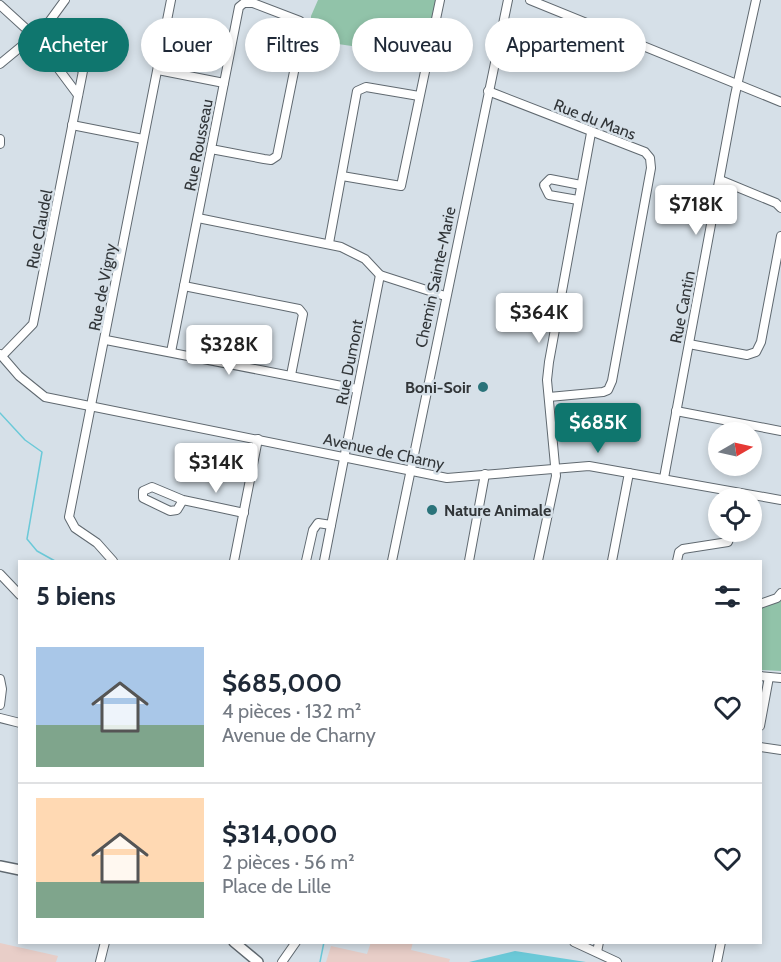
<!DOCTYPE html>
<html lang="fr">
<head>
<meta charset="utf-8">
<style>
  body { margin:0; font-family:Cabin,sans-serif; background:#f2f2f3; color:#1f2937; height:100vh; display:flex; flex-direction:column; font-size:22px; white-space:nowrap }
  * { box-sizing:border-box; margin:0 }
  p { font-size:20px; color:#747a83 }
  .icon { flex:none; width:33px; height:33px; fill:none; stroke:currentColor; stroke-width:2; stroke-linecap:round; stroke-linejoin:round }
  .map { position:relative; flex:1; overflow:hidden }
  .side { position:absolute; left:18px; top:560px; width:744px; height:384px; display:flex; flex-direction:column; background:#fff; border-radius:0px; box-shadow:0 3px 9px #0003 }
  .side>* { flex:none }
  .guide { position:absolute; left:18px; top:18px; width:746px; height:54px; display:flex; gap:12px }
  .needle { width:39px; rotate:81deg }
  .fabs { position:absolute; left:708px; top:422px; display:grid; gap:12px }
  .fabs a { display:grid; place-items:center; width:54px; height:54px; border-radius:50%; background:#fff; box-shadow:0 3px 9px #0003; font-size:30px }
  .price { position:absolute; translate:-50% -51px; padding:0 14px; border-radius:6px; background:#fff; color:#222; font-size:20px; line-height:39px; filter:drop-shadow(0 2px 3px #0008) }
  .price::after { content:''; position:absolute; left:50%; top:36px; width:18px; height:14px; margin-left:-9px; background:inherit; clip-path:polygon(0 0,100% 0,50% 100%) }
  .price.current { background:#0f766e; color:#fff }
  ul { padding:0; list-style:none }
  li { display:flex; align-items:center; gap:18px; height:150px; padding:0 18px }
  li+li { border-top:2px solid #e0e1e3 }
  li span { display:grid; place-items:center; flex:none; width:168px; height:120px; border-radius:0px; color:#555 }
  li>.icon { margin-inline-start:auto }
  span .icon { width:72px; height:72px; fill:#fffc; stroke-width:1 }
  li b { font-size:26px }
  h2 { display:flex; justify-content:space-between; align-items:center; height:72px; padding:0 18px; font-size:26px }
  .pill { padding:0 21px; border-radius:27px; background:#fff; box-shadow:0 3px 9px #0003; font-size:21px; line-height:54px }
  .pill.current { background:#0f766e; color:#fff }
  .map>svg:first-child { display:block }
  .education { fill:#e8cec8 }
  .green { fill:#91c3a9 }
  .water { fill:#6bc9d8 }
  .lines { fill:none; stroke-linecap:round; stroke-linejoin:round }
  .stream { stroke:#6bc9d8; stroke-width:1.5 }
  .minor-casing { stroke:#606970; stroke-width:10 }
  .major-casing { stroke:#606970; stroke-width:12 }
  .minor { stroke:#fff; stroke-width:8 }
  .major { stroke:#fff; stroke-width:9 }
  .poi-dot { fill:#2a737a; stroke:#d6e0e8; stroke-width:2 }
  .labels { text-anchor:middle; stroke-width:5; stroke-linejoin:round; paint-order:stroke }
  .street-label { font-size:16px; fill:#313538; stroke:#d6e0e8 }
  .poi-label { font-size:16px; font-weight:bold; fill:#313538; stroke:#d6e0e8; text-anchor:end }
</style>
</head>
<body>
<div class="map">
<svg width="781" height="962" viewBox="0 0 781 962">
  <rect width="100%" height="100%" fill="#d6e0e8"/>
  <g class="education">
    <polygon points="371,942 413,942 411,950 450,959 449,962 326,962 331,946 367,954"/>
    <polygon points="0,943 58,956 56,962 0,962"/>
  </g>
  <g class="green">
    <polygon points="318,0 440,0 432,39 403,33 399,53 311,40 311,16"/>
    <polygon points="781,600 781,671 761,670 761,608"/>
  </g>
  <polygon class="water" points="515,951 586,962 469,962"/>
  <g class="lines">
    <g class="stream">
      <polyline points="0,413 25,440 42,452 27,539 37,551 55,561"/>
      <polyline points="320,962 324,942"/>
    </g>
    <defs>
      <g id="minor">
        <polyline points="530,0 781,102"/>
        <polyline points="0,5 34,36 78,95"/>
        <polyline points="0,64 46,26 65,0"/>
        <polyline points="158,70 224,83"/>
        <polyline points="488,91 645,152 650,158 651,168 612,381 608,390 603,392 549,397"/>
        <polyline points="72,125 143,139"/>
        <polyline points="0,139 0,144"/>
        <polyline points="342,176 401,186 440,0"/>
        <polyline points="720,180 776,203 781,208"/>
        <polyline points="578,200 549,195 544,185 550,179 581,185"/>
        <polyline points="198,218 341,247 365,259 380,275 445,296"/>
        <polyline points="329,243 357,91 366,87 419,96"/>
        <polyline points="184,286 299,309 303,314 291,375"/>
        <polyline points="106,340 357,389"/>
        <polyline points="689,344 747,355 756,352 761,342 781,236"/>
        <path d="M171,352C194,237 216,122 239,7L244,3H253L300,21L303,27L277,156L271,160L264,159L211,149"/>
        <polyline points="0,354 19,376 45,397 447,478 589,466 781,500"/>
        <polyline points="2,356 33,324 83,71 76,64 50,57"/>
        <polyline points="676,411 781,431"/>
        <polyline points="664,478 735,95 756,0"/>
        <polyline points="183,500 177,510 170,511 143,498 143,491 152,487 183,500 244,513"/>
        <polyline points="113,561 97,543 75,528 69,517 171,0"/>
        <polyline points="234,561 258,439"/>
        <polyline points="306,561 313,530 318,523 331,525"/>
        <polyline points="324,561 380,275"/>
        <polyline points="392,561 508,0"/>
        <polyline points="469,561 485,474"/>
        <polyline points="538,561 556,476 547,380 549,362 591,133"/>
        <polyline points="612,561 629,473"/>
        <polyline points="677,561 679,552 683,549 728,542 732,531"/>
        <polyline points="0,574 20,595"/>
        <polyline points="760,604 777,598 781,593"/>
        <polyline points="760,676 781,678"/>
        <polyline points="0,679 2,689 0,705"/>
        <polyline points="0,718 20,723"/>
        <polyline points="760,726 769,677"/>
        <polyline points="760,747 781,750"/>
        <polyline points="574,942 617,962"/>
        <polyline points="597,952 599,942"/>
        <polyline points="100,962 105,942"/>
        <polyline points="282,962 296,942"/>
        <polyline points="717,962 721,942"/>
      </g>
      <g id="major">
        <polyline points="0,866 20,870"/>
        <polyline points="234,942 258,962"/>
      </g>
    </defs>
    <use href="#minor" class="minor-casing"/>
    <use href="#major" class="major-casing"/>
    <use href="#minor" class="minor"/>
    <use href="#major" class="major"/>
  </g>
  <g class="poi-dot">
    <circle cx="483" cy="387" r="6"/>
    <circle cx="432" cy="510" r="6"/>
  </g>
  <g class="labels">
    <g class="street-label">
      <text transform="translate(595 119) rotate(21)" y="6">Rue du Mans</text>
      <text transform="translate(198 145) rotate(-79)" y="6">Rue Rousseau</text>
      <text transform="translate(39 229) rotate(-79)" y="6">Rue Claudel</text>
      <text transform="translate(435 277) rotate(-78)" y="6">Chemin Sainte-Marie</text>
      <text transform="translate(102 287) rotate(-79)" y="6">Rue de Vigny</text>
      <text transform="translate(682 307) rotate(-79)" y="6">Rue Cantin</text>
      <text transform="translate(349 362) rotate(-79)" y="6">Rue Dumont</text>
      <text transform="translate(384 451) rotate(12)" y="6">Avenue de Charny</text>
    </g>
    <g class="poi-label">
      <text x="471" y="393">Boni-Soir</text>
      <text x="444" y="516" text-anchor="start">Nature Animale</text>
    </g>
  </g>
</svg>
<div class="fabs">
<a><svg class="needle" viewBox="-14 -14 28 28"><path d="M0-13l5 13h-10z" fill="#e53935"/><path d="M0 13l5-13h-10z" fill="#747a83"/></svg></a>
<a><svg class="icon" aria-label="locate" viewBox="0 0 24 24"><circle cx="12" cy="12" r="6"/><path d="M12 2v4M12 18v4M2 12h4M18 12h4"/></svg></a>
</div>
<b class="price" style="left:696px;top:236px">$718K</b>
<b class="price" style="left:539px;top:344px">$364K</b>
<b class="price" style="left:229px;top:376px">$328K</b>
<b class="price current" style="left:598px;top:454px">$685K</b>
<b class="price" style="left:216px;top:494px">$314K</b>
<div class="guide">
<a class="pill current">Acheter</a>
<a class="pill">Louer</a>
<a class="pill">Filtres</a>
<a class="pill">Nouveau</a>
<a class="pill">Appartement</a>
</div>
<section class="side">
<h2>5 biens<svg class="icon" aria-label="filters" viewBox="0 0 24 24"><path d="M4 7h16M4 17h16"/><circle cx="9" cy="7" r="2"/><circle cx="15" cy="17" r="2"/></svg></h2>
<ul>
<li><span style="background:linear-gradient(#a9c7e8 65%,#7fa58c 0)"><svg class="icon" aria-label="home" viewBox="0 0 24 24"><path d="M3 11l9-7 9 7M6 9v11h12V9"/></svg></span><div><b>$685,000</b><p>4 pièces · 132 m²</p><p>Avenue de Charny</p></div><svg class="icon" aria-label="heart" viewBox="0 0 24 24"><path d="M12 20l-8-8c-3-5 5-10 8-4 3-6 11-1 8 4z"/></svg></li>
<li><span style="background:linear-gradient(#ffd9b3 70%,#7fa58c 0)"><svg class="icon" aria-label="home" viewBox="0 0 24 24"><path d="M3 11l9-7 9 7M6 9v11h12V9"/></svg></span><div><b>$314,000</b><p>2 pièces · 56 m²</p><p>Place de Lille</p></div><svg class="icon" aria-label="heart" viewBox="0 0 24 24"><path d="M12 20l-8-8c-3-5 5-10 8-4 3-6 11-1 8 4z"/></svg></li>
</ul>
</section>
</div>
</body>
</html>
